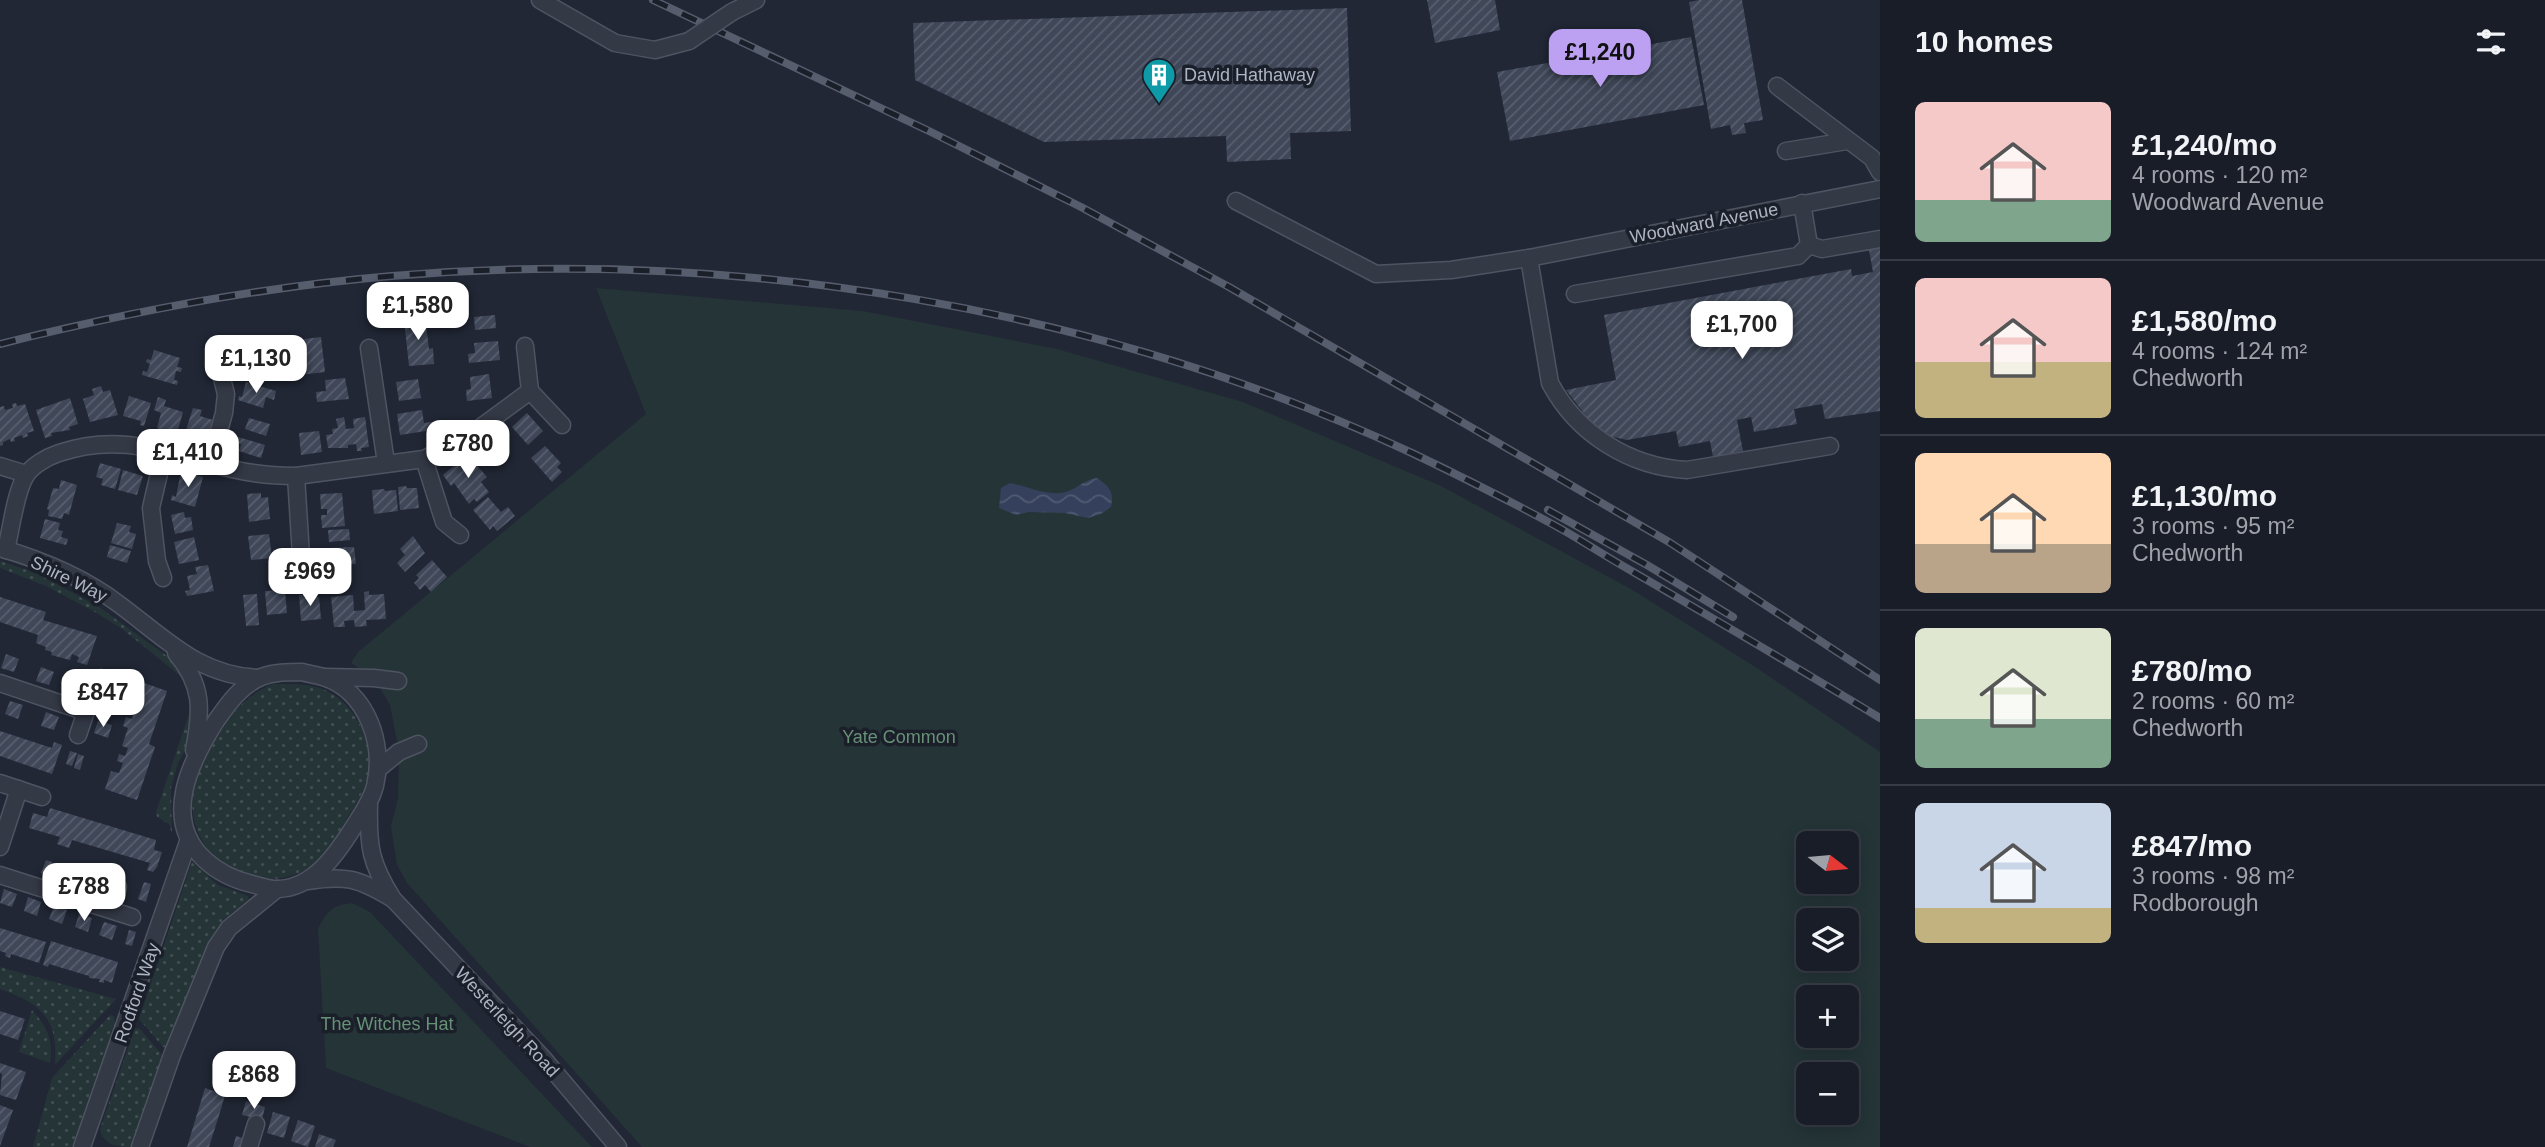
<!DOCTYPE html>
<html lang="en">
<head>
<meta charset="utf-8">
<style>
  body { margin:0; font-family:Helvetica,sans-serif; background:#262a34; color:#f1f3f6; height:100vh; display:flex; flex-direction:column; font-size:26px; white-space:nowrap }
  * { box-sizing:border-box; margin:0 }
  p { font-size:23px; color:#9fa2a8 }
  .icon { flex:none; width:38px; height:38px; fill:none; stroke:currentColor; stroke-width:2; stroke-linecap:round; stroke-linejoin:round }
  .map { position:relative; flex:1; overflow:hidden }
  .drawer { display:flex; flex-direction:column; background:#191d28; width:665px }
  .drawer>* { flex:none }
  .needle { width:46px; rotate:106deg }
  .tools { position:absolute; left:1796px; top:831px; display:grid; gap:14px }
  .tools a { display:grid; place-items:center; width:63px; height:63px; border-radius:10px; background:#191d28; box-shadow:0 4px 18px #0003,0 0 0 2px #373b45; font-size:35px }
  .price { position:absolute; translate:-50% -60px; padding:0 16px; border-radius:14px; background:#fff; color:#222; font-size:23px; line-height:46px; filter:drop-shadow(0 2px 4px #0008) }
  .price::after { content:''; position:absolute; left:50%; top:42px; width:21px; height:16px; margin-left:-10px; background:inherit; clip-path:polygon(0 0,100% 0,50% 100%) }
  .price.selected { background:#bca0f2; color:#111 }
  ul { padding:0; list-style:none }
  li { display:flex; align-items:center; gap:21px; height:175px; padding:0 35px }
  li+li { border-top:2px solid #373b45 }
  li span { display:grid; place-items:center; flex:none; width:196px; height:140px; border-radius:10px; color:#555 }
  li>.icon { margin-inline-start:auto }
  span .icon { width:84px; height:84px; fill:#fffc; stroke-width:1 }
  li b { font-size:30px }
  h2 { display:flex; justify-content:space-between; align-items:center; height:84px; padding:0 35px; font-size:30px }
  main { display:flex; flex:1; min-height:0 }
  .map>svg:first-child { display:block }
  .grass { fill:url(#grass-dots) }
  .park { fill:#243437; fill-rule:evenodd }
  .water { fill:url(#water-waves) }
  .building { fill:url(#building-hatch) }
  .lines { fill:none; stroke-linecap:round; stroke-linejoin:round }
  .minor-casing { stroke:#4e5461; stroke-width:19 }
  .minor { stroke:#343946; stroke-width:16 }
  .rail-casing { stroke:#565d6d; stroke-width:8 }
  .rail { stroke:#1a1f2a; stroke-width:5; stroke-dasharray:16; stroke-linecap:butt }
  .minor-bridge-casing { stroke:#4e5461; stroke-width:19; stroke-linecap:butt }
  .minor-bridge { stroke:#343946; stroke-width:16 }
  .labels { text-anchor:middle; stroke-width:7; stroke-linejoin:round; paint-order:stroke }
  .poi-label { font-size:18px; fill:#aeb4c3; stroke:#1a1f2a; text-anchor:start }
  .street-label { font-size:18px; fill:#aeb4c3; stroke:#1a1f2a }
  .park-label { font-size:18px; fill:#679176; stroke:#1a1f2a }
</style>
</head>
<body>
<main>
<div class="map">
<svg width="1880" height="1147" viewBox="0 0 1880 1147">
  <defs>
    <pattern id="grass-dots" width="8" height="8" patternUnits="userSpaceOnUse" patternTransform="scale(1.75)"><rect width="8" height="8" fill="#243437"/><path d="M2 2h.1M6 6h.1" fill="none" stroke="#414f52" stroke-width="1.8" stroke-linecap="round"/></pattern>
    <pattern id="water-waves" width="16" height="10" patternUnits="userSpaceOnUse" patternTransform="scale(1.75)"><rect width="16" height="10" fill="#35415c"/><path d="M0 5q4-4 8 0t8 0" fill="none" stroke="#505a72"/></pattern>
    <pattern id="building-hatch" width="6" height="6" patternUnits="userSpaceOnUse" patternTransform="scale(1.75)"><rect width="6" height="6" fill="#3f4758"/><path d="M-1 1l2-2M0 6l6-6M5 7l2-2" fill="none" stroke="#585f6e"/></pattern>
  </defs>
  <rect width="100%" height="100%" fill="#212735"/>
  <g class="grass">
    <polygon points="0,561 36,573 99,607 178,664 194,691 192,738 178,763 171,788 172,834 169,824 157,817 156,812 192,705 184,679 121,628 95,612 46,586 0,568"/>
    <path d="M273,684C290,684 309,683 325,690C357,705 376,745 367,779C363,795 353,808 345,822C338,834 332,847 322,857C301,879 266,885 238,873C202,857 185,819 195,781C199,767 207,755 214,743C230,716 243,696 273,684Z"/>
    <polygon points="192,862 218,885 248,896 249,899 223,920 211,938 169,1048 163,1047 139,1019"/>
    <path d="M0,967L116,999L55,1065C58,1018 42,1004 0,989Z"/>
    <path d="M32,1010C47,1026 54,1042 50,1063L19,1052Z"/>
    <polygon points="110,1015 114,1016 116,1034 76,1147 33,1147 52,1078"/>
    <path d="M135,1028L140,1029L165,1058L134,1147C119,1147 103,1146 100,1129Z"/>
  </g>
  <g class="park">
    <path d="M596,288L863,311L1057,349L1243,402L1441,486L1631,589L1757,668L1880,752V1147H642L407,883L397,865L391,826L398,798L399,752L390,705L374,678L351,663L358,652L646,414ZM1808,844H1846V882H1808ZM1808,920H1846V959H1808ZM1808,998H1846V1036H1808ZM1808,1074H1846V1113H1808Z"/>
    <path d="M352,903L370,912L592,1147H530L326,1068L318,929C326,912 332,905 352,903Z"/>
  </g>
  <path class="water" d="M1097,478C1110,487 1114,492 1111,507L1101,514L1088,518L1065,513L1029,512L1016,515L999,508L1001,488L1010,483C1026,486 1049,497 1066,492C1079,488 1083,480 1097,478Z"/>
  <g class="building">
    <polygon points="1427,0 1495,0 1500,30 1435,43"/>
    <polygon points="1699,0 1742,0 1763,120 1744,123 1746,133 1732,135 1730,125 1711,129 1689,2"/>
    <polygon points="1347,8 1351,131 1290,133 1291,159 1227,162 1226,136 1044,142 915,80 913,23"/>
    <polygon points="1691,37 1704,105 1510,141 1497,72"/>
    <polygon points="1880,248 1880,411 1825,419 1822,404 1794,409 1797,424 1754,432 1751,417 1737,420 1743,451 1713,457 1710,441 1679,447 1676,431 1627,440 1600,434 1566,390 1616,380 1604,315 1851,269 1852,276 1873,272 1869,250"/>
    <polygon points="495,315 496,328 475,330 474,317"/>
    <polygon points="425,317 429,349 433,348 434,364 409,366 404,319"/>
    <polygon points="321,337 325,372 300,375 296,340"/>
    <polygon points="498,341 500,360 469,363 468,354 475,353 474,343"/>
    <polygon points="257,346 259,366 234,369 234,365 236,365 234,349"/>
    <polygon points="154,350 180,358 177,367 182,368 181,372 176,371 174,380 178,381 177,385 142,375 143,371 147,372 150,364 146,362 147,359 151,360"/>
    <polygon points="489,374 492,398 467,401 466,390 471,389 470,377"/>
    <polygon points="345,378 349,399 317,402 316,392 326,391 325,380"/>
    <polygon points="418,379 421,398 399,401 396,382"/>
    <polygon points="246,382 276,391 274,400 266,397 263,408 238,400 239,396 242,397"/>
    <polygon points="101,386 103,392 110,390 118,415 90,422 83,399 94,395 92,389"/>
    <polygon points="129,396 151,403 144,426 140,425 141,421 123,416"/>
    <polygon points="158,397 166,400 164,406 183,412 176,437 173,436 173,433 157,428 161,413 154,410"/>
    <polygon points="70,398 78,424 69,427 70,430 51,433 52,436 45,438 36,410"/>
    <polygon points="16,403 17,406 25,404 34,431 27,433 28,436 23,438 22,435 14,438 15,441 11,442 10,439 3,442 3,445 0,446 0,407 4,406 5,410 13,408 12,404"/>
    <polygon points="193,408 202,410 200,416 213,420 207,440 193,436 194,433 186,430"/>
    <polygon points="422,410 424,423 431,422 432,430 400,435 397,414"/>
    <polygon points="527,413 543,431 528,445 512,427"/>
    <polygon points="344,417 346,429 354,428 353,419 365,417 369,447 361,448 362,451 357,451 356,444 348,445 348,448 328,448 326,435 333,434 332,429 338,428 336,419"/>
    <polygon points="249,418 270,424 266,436 245,429"/>
    <polygon points="319,431 322,452 301,455 299,433"/>
    <polygon points="238,437 265,445 261,458 239,451 241,444 236,442"/>
    <polygon points="545,446 561,463 557,467 562,472 552,482 531,458"/>
    <polygon points="463,458 469,466 474,462 487,477 481,482 489,492 477,502 474,499 469,504 454,483 451,486 443,475"/>
    <polygon points="100,463 121,469 115,489 101,485 103,479 96,477"/>
    <polygon points="123,470 143,476 137,495 118,490"/>
    <polygon points="181,471 203,477 195,507 171,500 172,495 176,497"/>
    <polygon points="61,480 77,485 69,515 64,513 62,519 48,516 49,510 47,509 53,488 59,489"/>
    <polygon points="406,486 407,488 417,488 419,508 400,510 398,487"/>
    <polygon points="384,489 385,491 396,490 398,511 374,514 372,490"/>
    <polygon points="261,493 261,498 268,497 270,519 249,522 247,494"/>
    <polygon points="342,493 345,526 322,528 321,515 327,515 327,509 321,509 320,494"/>
    <polygon points="488,497 501,512 508,507 515,516 497,531 493,526 490,530 473,510"/>
    <polygon points="184,512 185,518 191,517 193,530 175,534 171,515"/>
    <polygon points="45,519 60,523 58,530 63,531 61,537 68,539 66,545 40,538"/>
    <polygon points="117,523 131,526 129,532 136,534 132,549 111,543"/>
    <polygon points="349,529 350,540 329,542 328,530"/>
    <polygon points="269,534 272,558 251,560 248,536"/>
    <polygon points="413,536 425,553 405,572 397,563 405,555 400,549"/>
    <polygon points="194,537 199,560 179,564 174,542"/>
    <polygon points="110,545 131,551 127,563 107,557"/>
    <polygon points="354,547 356,564 335,565 335,561 330,561 329,548"/>
    <polygon points="432,560 447,577 431,592 425,585 420,590 414,583 419,578 416,575"/>
    <polygon points="208,565 214,591 187,596 185,591 190,590 187,576 197,574 195,567"/>
    <polygon points="285,590 287,613 267,615 265,591"/>
    <polygon points="369,591 369,595 384,594 386,619 366,620 367,626 355,627 354,620 344,621 345,627 334,627 331,597 353,595 354,611 365,610 364,592"/>
    <polygon points="257,594 259,625 246,626 243,595"/>
    <polygon points="299,595 304,595 304,598 319,597 321,619 301,621"/>
    <polygon points="0,597 46,612 43,620 97,636 87,665 77,662 79,657 72,654 70,660 51,655 52,652 45,650 46,647 36,643 38,635 0,622"/>
    <polygon points="6,654 19,659 14,672 1,668"/>
    <polygon points="41,667 54,672 49,685 36,681"/>
    <polygon points="100,668 106,670 102,684 95,681"/>
    <polygon points="65,675 72,677 67,691 61,689"/>
    <polygon points="144,683 167,691 149,744 155,747 137,800 105,789 111,771 119,773 123,763 117,761 119,754 125,756 128,748 122,746 128,728 123,726 126,717 132,719 134,710 129,709 132,699 134,700 137,692 140,693"/>
    <polygon points="10,701 23,705 18,719 5,714"/>
    <polygon points="104,702 118,707 116,713 102,708"/>
    <polygon points="46,712 59,717 54,730 41,726"/>
    <polygon points="98,721 112,725 108,738 94,733"/>
    <polygon points="0,731 52,748 54,742 62,745 52,774 0,756"/>
    <polygon points="70,751 77,753 72,766 66,764"/>
    <polygon points="78,754 84,756 80,770 74,768"/>
    <polygon points="50,808 156,840 154,850 162,852 157,867 153,872 147,870 150,863 72,840 69,848 57,844 60,837 29,828 33,813 47,817"/>
    <polygon points="46,860 52,862 48,876 41,873"/>
    <polygon points="64,865 77,869 72,883 59,878"/>
    <polygon points="89,871 102,875 97,888 84,884"/>
    <polygon points="144,882 151,884 146,902 138,899"/>
    <polygon points="4,889 17,894 12,907 0,903"/>
    <polygon points="28,897 41,902 37,916 24,911"/>
    <polygon points="54,906 67,910 62,924 49,919"/>
    <polygon points="79,914 92,918 88,932 75,927"/>
    <polygon points="104,922 117,926 112,940 99,935"/>
    <polygon points="0,928 46,942 39,963 11,954 10,958 5,956 6,953 0,951"/>
    <polygon points="129,930 136,932 132,946 125,944"/>
    <polygon points="51,941 118,962 112,983 104,980 104,983 99,982 100,979 89,978 89,976 49,964 48,967 43,965"/>
    <polygon points="0,1011 25,1019 18,1040 0,1034"/>
    <polygon points="0,1063 26,1072 16,1100 0,1095 2,1074 0,1073"/>
    <polygon points="205,1088 225,1095 221,1109 209,1147 187,1147"/>
    <polygon points="246,1101 265,1107 262,1120 242,1115"/>
    <polygon points="0,1105 13,1110 0,1146"/>
    <polygon points="273,1112 290,1117 284,1138 267,1133"/>
    <polygon points="298,1120 315,1126 308,1147 291,1141"/>
    <polygon points="319,1134 336,1140 333,1147 315,1147"/>
    <polygon points="236,1136 249,1140 247,1147 233,1147"/>
  </g>
  <g class="lines">
    <defs>
      <g id="minor">
        <polyline points="540,0 615,43 655,50 689,41"/>
        <polyline points="732,12 756,0"/>
        <polyline points="1777,86 1872,158 1880,172"/>
        <polyline points="1786,151 1847,141"/>
        <polyline points="1236,201 1376,274 1451,270 1529,258 1880,189"/>
        <polyline points="1809,245 1822,249 1880,239"/>
        <path d="M1529,258L1550,383C1577,434 1630,467 1687,470L1830,446"/>
        <polyline points="1575,294 1798,256 1809,245 1802,203"/>
        <polyline points="525,346 530,391 562,425"/>
        <polyline points="369,348 386,463"/>
        <polyline points="424,459 444,522 460,535"/>
        <polyline points="210,464 224,413 226,394 215,351"/>
        <polyline points="0,466 26,474"/>
        <polyline points="296,476 302,572"/>
        <path d="M0,548C42,560 86,579 120,605C166,639 199,676 259,678"/>
        <path d="M6,550C11,530 15,494 25,477C31,466 47,457 59,453C124,431 169,455 232,469C253,474 274,476 296,476L424,459L469,436L530,391"/>
        <polyline points="163,578 157,561 151,508 164,452"/>
        <path d="M176,653C203,685 202,710 194,750"/>
        <path d="M302,672C309,674 317,675 323,677C367,691 385,744 375,786C371,802 361,815 353,828C336,855 313,888 278,889C270,890 260,886 252,884C235,880 218,872 205,860C161,820 190,762 216,721C228,704 240,686 261,677C274,672 288,672 302,672Z"/>
        <polyline points="325,677 374,678 398,681"/>
        <polyline points="0,683 86,712"/>
        <polyline points="78,735 94,688"/>
        <polyline points="378,769 399,752 418,744"/>
        <polyline points="0,783 42,797"/>
        <path d="M369,804C368,846 370,863 393,899L542,1057L618,1147"/>
        <polyline points="0,847 19,789"/>
        <polyline points="0,875 132,917"/>
        <path d="M307,881C345,875 358,878 391,898"/>
        <polyline points="111,909 118,887"/>
        <polyline points="82,1147 189,839"/>
        <polyline points="140,1147 172,1055 216,947 229,928 277,889"/>
        <polyline points="249,1147 256,1124"/>
      </g>
    </defs>
    <use href="#minor" class="minor-casing"/>
    <use href="#minor" class="minor"/>
    <defs>
      <g id="rail">
        <polyline points="653,0 929,131 1081,207 1229,287 1669,542 1880,680"/>
        <path d="M0,344C128,312 260,287 392,276C736,247 1099,307 1412,453C1460,476 1508,500 1554,525C1578,538 1600,553 1623,566C1709,616 1795,666 1880,718"/>
        <polyline points="1548,510 1647,565 1733,617"/>
      </g>
    </defs>
    <use href="#rail" class="rail-casing"/>
    <use href="#rail" class="rail"/>
    <defs>
      <polyline id="minor-bridge" points="689,41 732,12"/>
    </defs>
    <use href="#minor-bridge" class="minor-bridge-casing"/>
    <use href="#minor-bridge" class="minor-bridge"/>
  </g>
  <defs>
    <symbol id="building-pin" viewBox="-11 -11 22 30"><path d="M0 17L-7.5 6A9.5 9.5 0 1 1 7.5 6Z" fill="#0f9aa8" stroke="#1a1f2a"/><path d="M-4-6H4V6H1V3H-1V6H-4ZM-2.5-4.3h1.7v1.8h-1.7ZM.8-4.3h1.7v1.8H.8ZM-2.5-1h1.7V.8h-1.7ZM.8-1h1.7V.8H.8Z" fill="#fff"/></symbol>
  </defs>
  <g fill-rule="evenodd">
    <use href="#building-pin" x="1140" y="56" width="38" height="52"/>
  </g>
  <g class="labels">
    <g class="poi-label">
      <text x="1184" y="81">David Hathaway</text>
    </g>
    <g class="street-label">
      <text transform="translate(1704 223) rotate(-11)" y="6">Woodward Avenue</text>
      <text transform="translate(69 579) rotate(26)" y="6">Shire Way</text>
      <text transform="translate(137 993) rotate(-71)" y="6">Rodford Way</text>
      <text transform="translate(507 1022) rotate(47)" y="6">Westerleigh Road</text>
    </g>
    <g class="park-label">
      <text x="899" y="743">Yate Common</text>
      <text x="387" y="1030">The Witches Hat</text>
    </g>
  </g>
</svg>
<div class="tools">
<a><svg class="needle" viewBox="-14 -14 28 28"><path d="M0-13l5 13h-10z" fill="#e53935"/><path d="M0 13l5-13h-10z" fill="#9fa2a8"/></svg></a>
<a><svg class="icon" aria-label="layers" viewBox="0 0 24 24"><path d="M12 4l9 5-9 5-9-5zM3 14l9 5 9-5"/></svg></a>
<a>+</a>
<a>−</a>
</div>
<b class="price selected" style="left:1600px;top:89px">£1,240</b>
<b class="price" style="left:418px;top:342px">£1,580</b>
<b class="price" style="left:1742px;top:361px">£1,700</b>
<b class="price" style="left:256px;top:395px">£1,130</b>
<b class="price" style="left:468px;top:480px">£780</b>
<b class="price" style="left:188px;top:489px">£1,410</b>
<b class="price" style="left:310px;top:608px">£969</b>
<b class="price" style="left:103px;top:729px">£847</b>
<b class="price" style="left:84px;top:923px">£788</b>
<b class="price" style="left:254px;top:1111px">£868</b>
</div>
<section class="drawer">
<h2>10 homes<svg class="icon" aria-label="filters" viewBox="0 0 24 24"><path d="M4 7h16M4 17h16"/><circle cx="9" cy="7" r="2"/><circle cx="15" cy="17" r="2"/></svg></h2>
<ul>
<li><span style="background:linear-gradient(#f6c9c9 70%,#7fa58c 0)"><svg class="icon" aria-label="home" viewBox="0 0 24 24"><path d="M3 11l9-7 9 7M6 9v11h12V9"/></svg></span><div><b>£1,240/mo</b><p>4 rooms · 120 m²</p><p>Woodward Avenue</p></div></li>
<li><span style="background:linear-gradient(#f6c9c9 60%,#c2b280 0)"><svg class="icon" aria-label="home" viewBox="0 0 24 24"><path d="M3 11l9-7 9 7M6 9v11h12V9"/></svg></span><div><b>£1,580/mo</b><p>4 rooms · 124 m²</p><p>Chedworth</p></div></li>
<li><span style="background:linear-gradient(#ffd9b3 65%,#b9a48a 0)"><svg class="icon" aria-label="home" viewBox="0 0 24 24"><path d="M3 11l9-7 9 7M6 9v11h12V9"/></svg></span><div><b>£1,130/mo</b><p>3 rooms · 95 m²</p><p>Chedworth</p></div></li>
<li><span style="background:linear-gradient(#dfe7d0 65%,#7fa58c 0)"><svg class="icon" aria-label="home" viewBox="0 0 24 24"><path d="M3 11l9-7 9 7M6 9v11h12V9"/></svg></span><div><b>£780/mo</b><p>2 rooms · 60 m²</p><p>Chedworth</p></div></li>
<li><span style="background:linear-gradient(#c9d6e8 75%,#c2b280 0)"><svg class="icon" aria-label="home" viewBox="0 0 24 24"><path d="M3 11l9-7 9 7M6 9v11h12V9"/></svg></span><div><b>£847/mo</b><p>3 rooms · 98 m²</p><p>Rodborough</p></div></li>
</ul>
</section>
</main>
</body>
</html>
